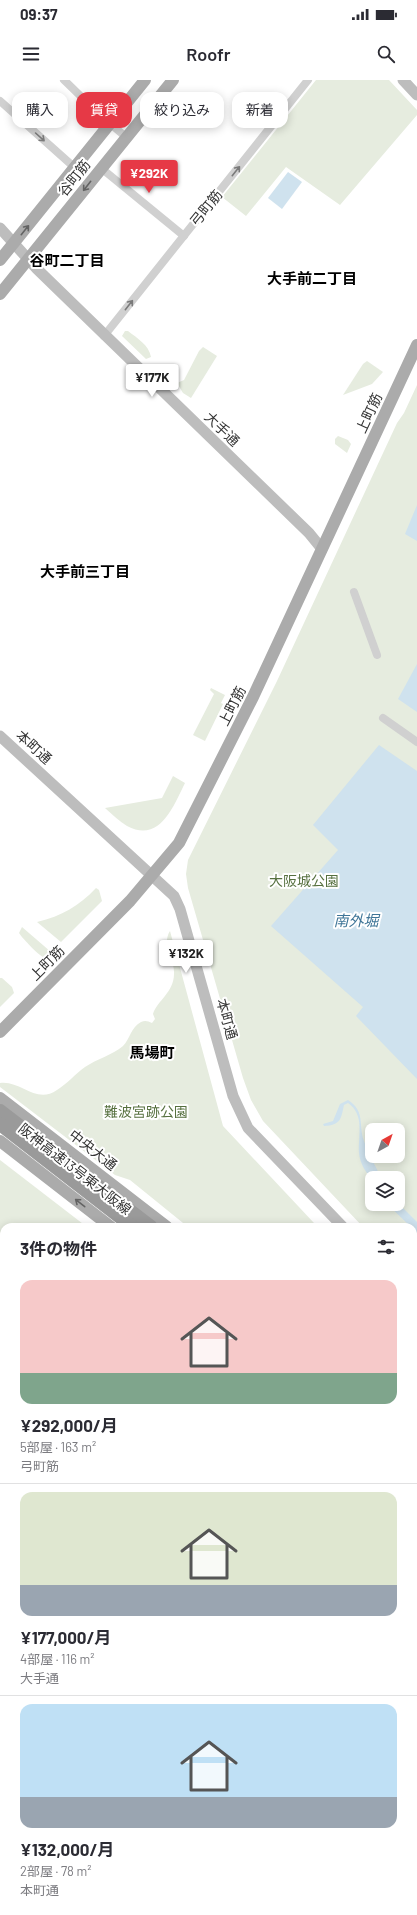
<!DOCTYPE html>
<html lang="ja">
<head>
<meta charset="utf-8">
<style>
  body { margin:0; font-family:Barlow,"Noto Sans JP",sans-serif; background:#f2f2f3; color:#2b2b33; height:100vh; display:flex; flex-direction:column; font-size:15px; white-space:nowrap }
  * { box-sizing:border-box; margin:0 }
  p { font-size:13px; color:#7c7c81 }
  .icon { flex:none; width:22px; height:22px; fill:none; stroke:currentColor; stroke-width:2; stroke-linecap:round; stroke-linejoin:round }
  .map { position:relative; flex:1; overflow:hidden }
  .side { position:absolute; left:0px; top:1143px; width:417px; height:692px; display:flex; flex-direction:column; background:#fff; border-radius:12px 12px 0 0; box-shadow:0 2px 10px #0003 }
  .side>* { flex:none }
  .hud { position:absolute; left:12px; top:12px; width:393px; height:36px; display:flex; gap:8px }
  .needle { width:26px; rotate:40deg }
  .controls { position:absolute; left:365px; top:1043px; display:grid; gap:8px }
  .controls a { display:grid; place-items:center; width:40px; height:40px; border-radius:8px; background:#fff; box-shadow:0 2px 10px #0003; font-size:20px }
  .price { position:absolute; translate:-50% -34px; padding:0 9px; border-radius:4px; background:#fff; color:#222; font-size:13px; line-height:26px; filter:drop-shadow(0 1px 2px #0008) }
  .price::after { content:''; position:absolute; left:50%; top:24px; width:12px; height:9px; margin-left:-6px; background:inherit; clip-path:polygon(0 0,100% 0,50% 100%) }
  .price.active { background:#e63946; color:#fff }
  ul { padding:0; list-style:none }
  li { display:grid; align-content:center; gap:8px; height:212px; padding:0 20px }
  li+li { border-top:1px solid #e1e1e2 }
  li span { display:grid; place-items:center; height:124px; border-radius:12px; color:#555 }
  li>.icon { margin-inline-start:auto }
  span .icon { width:72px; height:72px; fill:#fffc; stroke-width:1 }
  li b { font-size:17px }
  h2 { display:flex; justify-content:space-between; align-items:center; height:48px; padding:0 20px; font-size:17px }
  .tag { padding:0 14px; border-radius:12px; background:#fff; box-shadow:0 2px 10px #0003; font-size:14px; line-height:36px }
  .tag.active { background:#e63946; color:#fff }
  .status { display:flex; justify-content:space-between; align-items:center; height:28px; padding:0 20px; background:#fff; direction:ltr }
  .status svg { height:11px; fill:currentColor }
  header { display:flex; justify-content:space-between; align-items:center; height:52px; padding:0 20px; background:#fff; font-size:18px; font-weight:600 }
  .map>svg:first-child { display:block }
  .green { fill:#e6ecdf; fill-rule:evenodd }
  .water { fill:#cfe2ee }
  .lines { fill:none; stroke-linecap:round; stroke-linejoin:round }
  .street { stroke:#d0d0d0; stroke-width:8 }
  .secondary { stroke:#bdbdbd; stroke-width:11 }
  .primary { stroke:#ababab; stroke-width:12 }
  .highway { stroke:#9a9a9a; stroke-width:14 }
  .oneway { stroke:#7a7a7a }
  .oneway2 { stroke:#636363 }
  .labels { text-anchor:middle; stroke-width:4; stroke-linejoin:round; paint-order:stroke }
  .street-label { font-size:14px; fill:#333; stroke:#fff }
  .park-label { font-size:14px; fill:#56703f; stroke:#fff }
  .neighbourhood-label { font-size:15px; font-weight:bold; fill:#000; stroke:#fff }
  .water-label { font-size:15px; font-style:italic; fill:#3f7597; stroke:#fff }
</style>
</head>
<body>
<div class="status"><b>09:37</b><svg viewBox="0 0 49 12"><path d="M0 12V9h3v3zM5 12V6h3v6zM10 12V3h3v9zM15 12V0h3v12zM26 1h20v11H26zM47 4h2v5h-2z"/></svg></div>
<header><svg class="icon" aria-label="menu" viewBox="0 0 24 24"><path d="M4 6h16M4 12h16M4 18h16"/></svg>Roofr<svg class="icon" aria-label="search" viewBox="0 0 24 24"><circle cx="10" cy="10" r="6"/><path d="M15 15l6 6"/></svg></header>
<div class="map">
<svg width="417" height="1835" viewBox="0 0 417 1835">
  <rect width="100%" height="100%" fill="#fff"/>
  <g class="green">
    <polygon points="316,0 389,0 417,30 417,35 340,125 286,87 246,136 222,117"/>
    <path d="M125,251H128C137,258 149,265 151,277L146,279L122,256Z"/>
    <polygon points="203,267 217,276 191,318 183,313 177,303 184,300 199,271"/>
    <polygon points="367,281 383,292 372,304 343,315 363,284"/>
    <path d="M417,305V1203L413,1199V1147H363L263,1041L251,1020L243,998L188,808L186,794L188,780L277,601L397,343L404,333ZM372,1050H398V1076H372ZM372,1098H398V1124H372Z"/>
    <polygon points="338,356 348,360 351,364 347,373 335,364 335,359"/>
    <polygon points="211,608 225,615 221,623 223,624 205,661 193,655 214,614 210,610"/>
    <path d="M173,696L185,703C174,725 160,764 127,746C119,741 112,734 105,728L162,718Z"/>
    <path d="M96,808L99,810L102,821L61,862L37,842C62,836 79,826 96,808Z"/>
    <path d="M22,847L51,872L45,878C41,878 22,858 19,853Z"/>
    <path d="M170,851L223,1046L314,1143L310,1147H188L130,1100L115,1095L0,1007V1003C21,1000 36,1025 57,1010C67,1004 75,994 85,987C97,979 112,975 123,966C130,959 131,947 141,942C145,940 148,941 152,943L155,939L153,934C157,921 174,912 174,894C175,879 161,865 170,851Z"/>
    <polygon points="0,898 2,898 12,907 14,913 0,927"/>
    <polygon points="0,1080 87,1147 4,1147 4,1492 0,1488"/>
    <polygon points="413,1396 417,1399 417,1491 413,1495"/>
    <polygon points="0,1490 4,1494 4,1559 0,1563"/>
    <polygon points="414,1737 417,1740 417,1794 413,1797 413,1738"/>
    <polygon points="28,1831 69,1831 65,1835 25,1835"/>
  </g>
  <g class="water">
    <polygon points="288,92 302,102 282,129 268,118"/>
    <polygon points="417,425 417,461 405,454"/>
    <polygon points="417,584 417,632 398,619"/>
    <polygon points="379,665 417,691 417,999 356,936 363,927 271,846 338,770 313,745"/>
    <path d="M348,1020C366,1032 358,1045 364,1061C368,1074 376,1086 381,1098H372V1100C366,1092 360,1084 359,1073C358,1055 365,1035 348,1023L344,1025C341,1039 341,1045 324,1046L323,1044L333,1041L340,1024Z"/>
    <path d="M398,1123L417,1142V1153C408,1144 398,1135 388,1124Z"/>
  </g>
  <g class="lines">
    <g class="street">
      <polyline points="64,0 100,35 126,57"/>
      <polyline points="0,21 74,87"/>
      <polyline points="101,88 184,156"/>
      <polyline points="104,256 308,0"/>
      <polyline points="354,512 377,575"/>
      <polyline points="383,638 417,662"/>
      <polyline points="413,1509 417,1505"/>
      <polyline points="413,1518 417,1515"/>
      <polyline points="413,1549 417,1554"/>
      <polyline points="0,1571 4,1568"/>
      <polyline points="413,1574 417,1570"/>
      <polyline points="413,1634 417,1639"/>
      <polyline points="0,1671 4,1667"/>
      <polyline points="283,1835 288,1831"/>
    </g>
    <g class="secondary">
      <polyline points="403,0 417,15"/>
      <polyline points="0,148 37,189 309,453 322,469"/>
      <polyline points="0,656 174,816 180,829 233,1016 248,1048 343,1147"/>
      <polyline points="413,1220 417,1224"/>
      <polyline points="0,1605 4,1610"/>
      <polyline points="0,1689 4,1693"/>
      <polyline points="413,1715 417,1720"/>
      <polyline points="0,1762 4,1758"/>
      <polyline points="129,1831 132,1835"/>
      <polyline points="196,1831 199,1835"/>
      <polyline points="79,1835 83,1831"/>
    </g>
    <g class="primary">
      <polyline points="0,180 145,0"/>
      <polyline points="0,214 173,0"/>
      <polyline points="0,952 130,821 179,763 253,617 417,265"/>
      <polyline points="0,1018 167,1147"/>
      <polyline points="0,1061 111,1147"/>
      <polyline points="413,1337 417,1340"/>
      <polyline points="413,1378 417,1381"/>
    </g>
    <g class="highway">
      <polyline points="0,1031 151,1147"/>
      <polyline points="0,1044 133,1147"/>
      <polyline points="413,1350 417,1353"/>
      <polyline points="413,1363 417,1366"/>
    </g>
  </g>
  <defs><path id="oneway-shaft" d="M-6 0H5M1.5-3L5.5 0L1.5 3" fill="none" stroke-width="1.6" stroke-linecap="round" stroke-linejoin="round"/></defs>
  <g class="oneway">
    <use href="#oneway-shaft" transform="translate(40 57) rotate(42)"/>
    <use href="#oneway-shaft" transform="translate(236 91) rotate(-51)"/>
    <use href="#oneway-shaft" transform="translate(129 225) rotate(-52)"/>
  </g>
  <g class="oneway2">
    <use href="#oneway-shaft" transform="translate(87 106) rotate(128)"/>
    <use href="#oneway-shaft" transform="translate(25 150) rotate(-51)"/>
    <use href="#oneway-shaft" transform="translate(80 1123) rotate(-142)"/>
  </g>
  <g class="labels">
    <g class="street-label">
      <text transform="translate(74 98) rotate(-51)" y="5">谷町筋</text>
      <text transform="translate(206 128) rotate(-51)" y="5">弓町筋</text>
      <text transform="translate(369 333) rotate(-65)" y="5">上町筋</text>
      <text transform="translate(222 349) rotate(44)" y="5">大手通</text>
      <text transform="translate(232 626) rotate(-63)" y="5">上町筋</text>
      <text transform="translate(34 667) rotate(42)" y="5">本町通</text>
      <text transform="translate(47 883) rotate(-45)" y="5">上町筋</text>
      <text transform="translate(227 939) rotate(74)" y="5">本町通</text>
      <text transform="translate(93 1070) rotate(38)" y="5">中央大通</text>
      <text transform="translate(75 1089) rotate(38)" y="5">阪神高速13号東大阪線</text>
    </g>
    <g class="park-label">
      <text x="304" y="806">大阪城公園</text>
      <text x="146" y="1037">難波宮跡公園</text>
    </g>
    <g class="neighbourhood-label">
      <text x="67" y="186">谷町二丁目</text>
      <text x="312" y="204">大手前二丁目</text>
      <text x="85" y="497">大手前三丁目</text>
      <text x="152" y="978">馬場町</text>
    </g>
    <g class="water-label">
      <text x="356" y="846">南外堀</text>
    </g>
  </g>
</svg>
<div class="controls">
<a><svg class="needle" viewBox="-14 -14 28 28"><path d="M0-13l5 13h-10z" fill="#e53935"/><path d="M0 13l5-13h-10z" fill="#7c7c81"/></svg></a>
<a><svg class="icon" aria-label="layers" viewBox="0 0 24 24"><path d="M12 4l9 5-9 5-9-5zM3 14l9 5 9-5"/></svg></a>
</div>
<b class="price active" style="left:149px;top:114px">¥292K</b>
<b class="price" style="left:152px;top:318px">¥177K</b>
<b class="price" style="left:186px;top:894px">¥132K</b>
<div class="hud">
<a class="tag">購入</a>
<a class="tag active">賃貸</a>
<a class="tag">絞り込み</a>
<a class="tag">新着</a>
</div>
<section class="side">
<h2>3件の物件<svg class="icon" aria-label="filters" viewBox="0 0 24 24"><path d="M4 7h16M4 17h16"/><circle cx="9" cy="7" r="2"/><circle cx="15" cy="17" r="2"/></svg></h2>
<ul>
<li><span style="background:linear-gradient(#f6c9c9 75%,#7fa58c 0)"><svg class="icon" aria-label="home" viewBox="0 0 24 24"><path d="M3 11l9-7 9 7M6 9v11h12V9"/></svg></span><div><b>¥292,000/月</b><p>5部屋 · 163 m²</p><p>弓町筋</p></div></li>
<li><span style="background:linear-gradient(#dfe7d0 75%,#9aa5b1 0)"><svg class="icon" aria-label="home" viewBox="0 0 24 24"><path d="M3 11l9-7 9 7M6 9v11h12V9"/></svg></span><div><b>¥177,000/月</b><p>4部屋 · 116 m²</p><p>大手通</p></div></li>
<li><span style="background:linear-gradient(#bfe0f5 75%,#9aa5b1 0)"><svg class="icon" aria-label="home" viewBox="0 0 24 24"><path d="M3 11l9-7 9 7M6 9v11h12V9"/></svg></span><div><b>¥132,000/月</b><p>2部屋 · 78 m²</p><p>本町通</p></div></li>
</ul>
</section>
</div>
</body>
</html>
